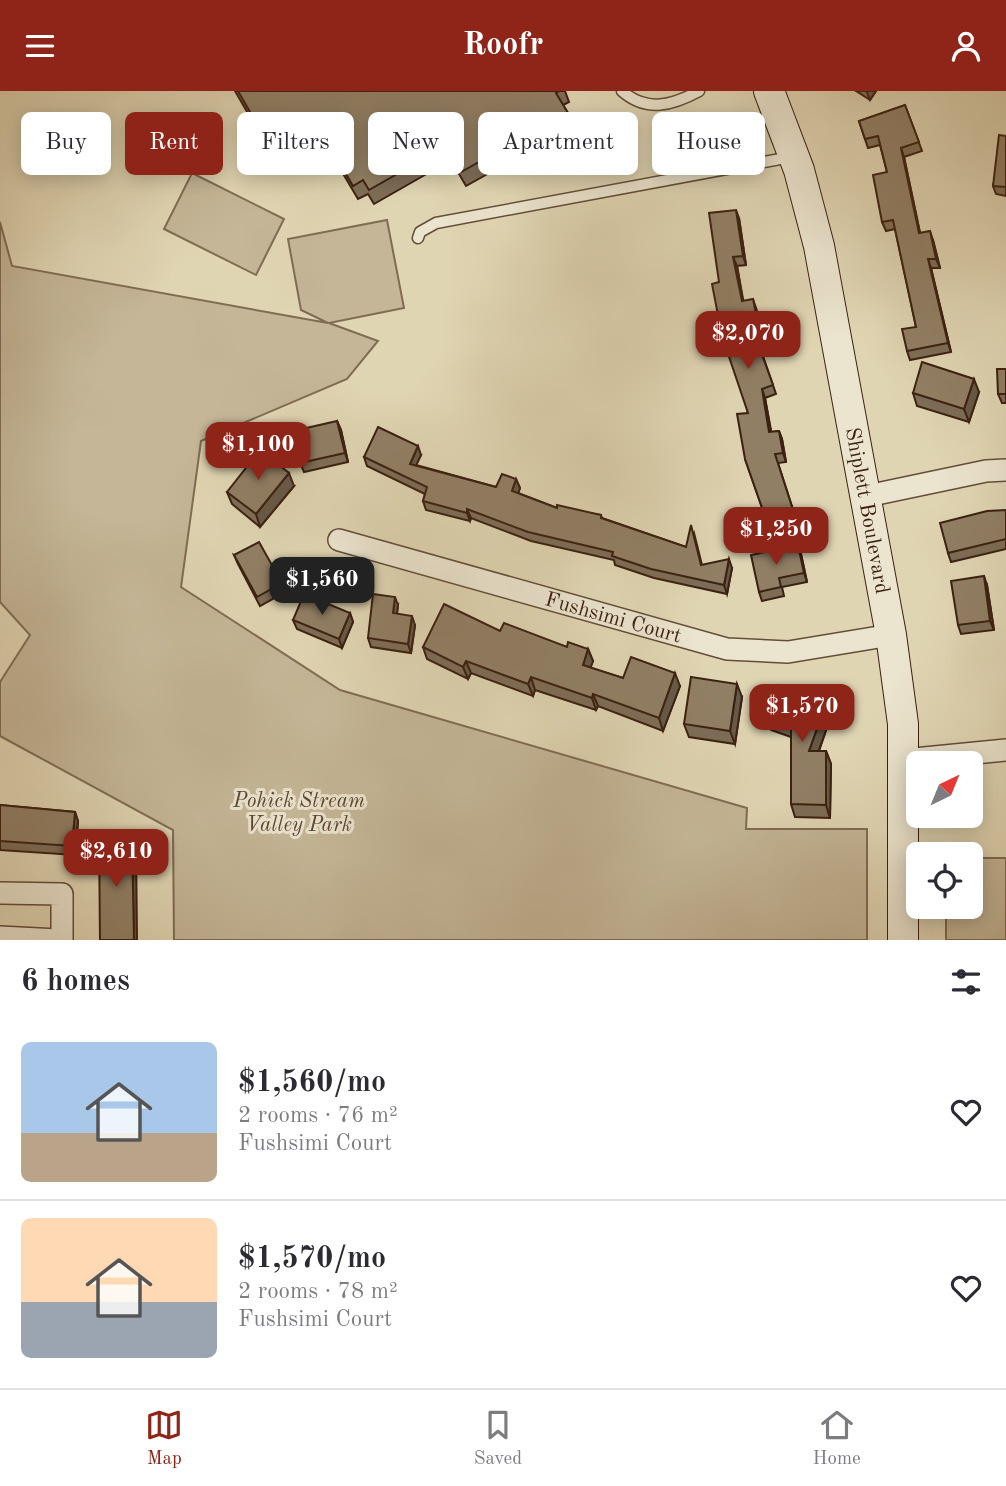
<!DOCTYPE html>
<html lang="en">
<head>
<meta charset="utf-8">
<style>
  body { margin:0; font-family:"Old Standard TT",serif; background:#f2f2f3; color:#2b2b33; height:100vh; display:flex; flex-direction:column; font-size:26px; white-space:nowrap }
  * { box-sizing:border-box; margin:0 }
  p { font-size:23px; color:#7c7c81 }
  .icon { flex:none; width:38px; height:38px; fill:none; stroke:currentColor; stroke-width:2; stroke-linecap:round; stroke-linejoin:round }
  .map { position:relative; height:849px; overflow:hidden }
  .sheet { display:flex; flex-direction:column; background:#fff; flex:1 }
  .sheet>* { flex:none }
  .banner { position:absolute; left:21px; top:21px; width:964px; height:63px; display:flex; gap:14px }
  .needle { width:46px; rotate:43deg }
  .buttons { position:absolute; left:906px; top:660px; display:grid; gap:14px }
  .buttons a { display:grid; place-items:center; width:77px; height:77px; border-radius:10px; background:#fff; box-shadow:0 4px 18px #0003; font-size:35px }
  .price { position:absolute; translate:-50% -60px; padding:0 16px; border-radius:14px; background:#8f2418; color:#fff; font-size:23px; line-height:46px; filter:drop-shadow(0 2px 4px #0008) }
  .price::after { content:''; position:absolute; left:50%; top:42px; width:21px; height:16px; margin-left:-10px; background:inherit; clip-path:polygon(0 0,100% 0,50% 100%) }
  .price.selected { background:#222; color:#fff }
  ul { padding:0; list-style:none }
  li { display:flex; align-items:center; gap:21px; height:175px; padding:0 21px }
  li+li { border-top:2px solid #e1e1e2 }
  li span { display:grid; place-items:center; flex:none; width:196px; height:140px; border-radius:10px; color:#555 }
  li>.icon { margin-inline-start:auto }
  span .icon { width:84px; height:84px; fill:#fffc; stroke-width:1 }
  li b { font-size:30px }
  h2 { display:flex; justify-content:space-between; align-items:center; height:84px; padding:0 21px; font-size:30px }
  .pill { padding:0 24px; border-radius:10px; background:#fff; box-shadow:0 4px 18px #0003; font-size:24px; line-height:63px }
  .pill.selected { background:#8f2418; color:#fff }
  header { display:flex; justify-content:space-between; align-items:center; height:91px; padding:0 21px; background:#8f2418; color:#fff; font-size:32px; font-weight:800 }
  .tab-bar { display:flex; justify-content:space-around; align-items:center; height:98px; border-top:2px solid #e1e1e2; background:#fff; font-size:19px; color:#7c7c81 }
  .tab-bar a { display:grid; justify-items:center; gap:4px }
  .tab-bar .selected { color:#8f2418 }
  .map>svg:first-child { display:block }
  .green { fill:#c4b697; stroke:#806c54; stroke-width:2 }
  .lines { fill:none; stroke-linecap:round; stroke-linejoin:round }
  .lane-casing { stroke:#644e3a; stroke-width:13 }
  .street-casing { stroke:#644e3a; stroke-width:24 }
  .secondary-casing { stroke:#3b2111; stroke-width:32 }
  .lane { stroke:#ebe4ce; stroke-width:10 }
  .street { stroke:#ebe4ce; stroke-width:21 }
  .secondary { stroke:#ebe4ce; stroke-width:30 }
  .wall { fill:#7d6d57; stroke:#3b2111; stroke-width:2 }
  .shaded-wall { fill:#665947; stroke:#3b2111; stroke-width:2 }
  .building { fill:#917f65; stroke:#3b2111; stroke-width:2 }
  .labels { text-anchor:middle; stroke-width:6; stroke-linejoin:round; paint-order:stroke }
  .street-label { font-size:21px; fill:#3b2111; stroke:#ebe4ce }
  .park-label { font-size:21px; font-style:italic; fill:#5d4632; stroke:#ebe4ce }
</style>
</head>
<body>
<header><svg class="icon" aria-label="menu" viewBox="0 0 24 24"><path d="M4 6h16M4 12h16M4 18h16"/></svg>Roofr<svg class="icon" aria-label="person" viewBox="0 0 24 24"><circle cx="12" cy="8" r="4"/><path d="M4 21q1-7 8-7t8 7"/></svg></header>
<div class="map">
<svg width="1006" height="849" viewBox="0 0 1006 849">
  <rect width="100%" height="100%" fill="#e0d5b3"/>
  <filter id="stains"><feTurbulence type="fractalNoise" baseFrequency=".00286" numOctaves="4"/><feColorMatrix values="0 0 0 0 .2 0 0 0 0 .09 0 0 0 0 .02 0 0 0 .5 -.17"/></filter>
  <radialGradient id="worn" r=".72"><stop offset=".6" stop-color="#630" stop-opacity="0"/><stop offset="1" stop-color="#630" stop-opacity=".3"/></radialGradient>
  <g class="green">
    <polygon points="192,82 284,128 256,184 164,138"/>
    <polygon points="387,129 404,217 329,232 378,250 347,288 201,350 181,496 340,599 747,717 746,738 867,738 867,849 174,849 173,739 0,645 0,591 30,544 0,511 0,131 12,175 328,232 301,219 288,148"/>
    <polygon points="971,767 1006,767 1006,849 946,849 946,816 971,816"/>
  </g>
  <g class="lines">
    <defs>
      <g id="lane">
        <path d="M622,0C647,22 673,14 699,0"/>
        <polyline points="418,147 420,141 436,132 791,66"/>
      </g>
      <g id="street">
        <polyline points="867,405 986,380 1006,379"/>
        <path id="s1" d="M339,449L727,558L788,561L891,544"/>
        <polyline points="904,669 1006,659"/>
        <polyline points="0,802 62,803 62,849"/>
        <polyline points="0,846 58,849"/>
      </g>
      <g id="secondary">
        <path id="s2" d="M769,0L799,79L819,155L891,544L903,633V849"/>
      </g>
    </defs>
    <use href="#lane" class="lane-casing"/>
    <use href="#street" class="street-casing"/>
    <use href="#secondary" class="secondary-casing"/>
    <use href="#lane" class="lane"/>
    <use href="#street" class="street"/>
    <use href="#secondary" class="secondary"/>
  </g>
  <g class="wall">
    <polygon points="235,0 565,0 569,11 563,14 571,27 576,41 552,55 544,41 515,58 518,66 466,95 451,69 374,113 368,103 358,108 316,37 271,62"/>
    <polygon points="856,0 876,0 870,9"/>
    <polygon points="905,14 922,60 904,66 920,142 933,149 940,177 931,177 951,261 910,269 907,260 916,236 895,138 886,140 882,131 887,81 880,54 868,57 859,30"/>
    <polygon points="1006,45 1006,105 996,103 993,95"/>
    <polygon points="739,127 746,174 737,175 743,210 756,217 761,241 755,242 776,303 765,307 771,341 779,340 782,348 786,371 778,372 798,434 771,442 745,368 748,322 719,191"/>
    <polygon points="1006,278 1006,312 1002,312 998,303"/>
    <polygon points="979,301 969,331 917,315 913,302"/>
    <polygon points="337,330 341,339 348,371 304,381 300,372"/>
    <polygon points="421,364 416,374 496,396 516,388 520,397 518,402 557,417 601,424 602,427 686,456 694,442 702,474 732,477 727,503 654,487 615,474 614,469 531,450 471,427 470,430 426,419 423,410 425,403 367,375 364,366"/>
    <polygon points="294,395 260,436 232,413 227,401"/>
    <polygon points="1006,419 1006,458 951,471 948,462"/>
    <polygon points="801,463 807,491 782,496 784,505 762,510 759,501"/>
    <polygon points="234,464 282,492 285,501 260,515 238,473"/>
    <polygon points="987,494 994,539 961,543 958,534"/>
    <polygon points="398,514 397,523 415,534 411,562 371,556 368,547"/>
    <polygon points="350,522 353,531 342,557 297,538 293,529"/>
    <polygon points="500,540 567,556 588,558 593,570 590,577 623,587 680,595 663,640 598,615 596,619 535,599 533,605 471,582 468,588 427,568 423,556"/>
    <polygon points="742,606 735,653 689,646 684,633"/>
    <polygon points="826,612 831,625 819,660 826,660 831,673 830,727 795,726 791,713 791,646 771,639 766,626"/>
    <polygon points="0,714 75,721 78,730 75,764 0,759"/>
  </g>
  <g class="shaded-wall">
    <polygon points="867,0 876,0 870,9 867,1"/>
    <polygon points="901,57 904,66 922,151 919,142"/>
    <polygon points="736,119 739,127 746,174 743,165"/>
    <polygon points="930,140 933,149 940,177 936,168"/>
    <polygon points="733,166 737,175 745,219 742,210"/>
    <polygon points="928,168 931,177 951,261 948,252"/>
    <polygon points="753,208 756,217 761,241 758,232"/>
    <polygon points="974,288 979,301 969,331 964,318"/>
    <polygon points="762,298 765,307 773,350 769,341"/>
    <polygon points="337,330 341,339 348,371 345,362"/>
    <polygon points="779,340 782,348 786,371 783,362"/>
    <polygon points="418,355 421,364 413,381 410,373"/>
    <polygon points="289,382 294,395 260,436 256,423"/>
    <polygon points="516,388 520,397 516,409 512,400"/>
    <polygon points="467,418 471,427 470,430 467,422"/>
    <polygon points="798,454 801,463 807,491 804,482"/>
    <polygon points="729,468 732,477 727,503 724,494"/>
    <polygon points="984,485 987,494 994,539 990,530"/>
    <polygon points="395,506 398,514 396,531 393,522"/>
    <polygon points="350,522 353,531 342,557 339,548"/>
    <polygon points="412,525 415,534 411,562 408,553"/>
    <polygon points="588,558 593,570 587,586 583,574"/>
    <polygon points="466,570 471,582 468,588 463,576"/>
    <polygon points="675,582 680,595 663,640 659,627"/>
    <polygon points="531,586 535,599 533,605 528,593"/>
    <polygon points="737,593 742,606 735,653 730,640"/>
    <polygon points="593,603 598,615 596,619 592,607"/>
    <polygon points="826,612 831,625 814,673 809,660"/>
    <polygon points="826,660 831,673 830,727 826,714"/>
    <polygon points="75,721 78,730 75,764 72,755"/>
    <polygon points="132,746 136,755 137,849 134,849"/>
  </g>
  <g class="building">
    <polygon points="238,0 559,0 556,2 571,27 547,41 539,27 509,45 513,52 461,81 446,55 369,99 363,89 353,95 311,23 266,49"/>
    <polygon points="905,14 919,51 901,57 919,142 930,140 936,168 928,168 948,252 907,260 902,238 916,236 893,129 882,131 873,84 887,81 878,45 865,48 859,30"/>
    <polygon points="999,44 1006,45 1006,96 993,95"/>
    <polygon points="736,119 743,165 733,166 742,210 753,208 758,232 751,233 773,294 762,298 769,341 779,340 783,362 775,363 795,425 768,434 745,368 737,323 748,322 722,245 712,193 719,191 709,122"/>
    <polygon points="922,271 974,288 964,318 913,302"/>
    <polygon points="997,278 1006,278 1006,303 998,303"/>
    <polygon points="337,330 345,362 300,372 293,340"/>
    <polygon points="378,336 418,355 410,373 496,396 502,383 516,388 512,400 557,417 557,414 601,424 601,427 686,456 691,434 701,474 729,468 724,494 651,478 612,465 613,461 528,441 467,418 467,422 423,410 427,396 364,366"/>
    <polygon points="260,359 289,382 256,423 227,401"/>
    <polygon points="1006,419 1006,448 948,462 940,432 987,420"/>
    <polygon points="259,451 282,492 257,506 234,464"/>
    <polygon points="798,454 804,482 779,487 781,496 759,501 751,464"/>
    <polygon points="984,485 990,530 958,534 951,490"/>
    <polygon points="304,503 350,522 339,548 293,529"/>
    <polygon points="373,503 395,506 393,522 412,525 408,553 368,547"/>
    <polygon points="444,513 500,540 504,532 567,556 568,551 588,558 583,574 623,587 631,566 675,582 659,627 593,603 592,607 531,586 528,593 466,570 463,576 423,556"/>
    <polygon points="691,586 737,593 730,640 684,633"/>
    <polygon points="778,594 826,612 809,660 826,660 826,714 791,713 791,635 766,626"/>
    <polygon points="0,714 75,721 72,755 0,750"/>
    <polygon points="99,746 132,746 134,849 100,849"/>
  </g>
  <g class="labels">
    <g class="street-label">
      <text dy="7" stroke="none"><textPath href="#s2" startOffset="432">Shiplett Boulevard</textPath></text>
      <text dy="7" stroke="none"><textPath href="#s1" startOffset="285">Fushsimi Court</textPath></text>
    </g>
    <g class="park-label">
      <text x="299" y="716">Pohick Stream<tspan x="299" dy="24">Valley Park</tspan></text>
    </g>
  </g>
  <rect width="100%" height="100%" filter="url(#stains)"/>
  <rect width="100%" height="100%" fill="url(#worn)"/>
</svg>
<div class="buttons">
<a><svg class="needle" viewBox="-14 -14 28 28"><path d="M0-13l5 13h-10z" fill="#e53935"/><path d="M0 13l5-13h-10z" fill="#7c7c81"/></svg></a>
<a><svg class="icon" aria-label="locate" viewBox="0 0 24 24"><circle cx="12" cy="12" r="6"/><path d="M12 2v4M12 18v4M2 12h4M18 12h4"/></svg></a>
</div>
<b class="price" style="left:748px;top:280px">$2,070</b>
<b class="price" style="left:258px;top:391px">$1,100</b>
<b class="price" style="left:776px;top:476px">$1,250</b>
<b class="price selected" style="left:322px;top:526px">$1,560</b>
<b class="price" style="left:802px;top:653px">$1,570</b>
<b class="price" style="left:116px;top:798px">$2,610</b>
<div class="banner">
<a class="pill">Buy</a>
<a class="pill selected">Rent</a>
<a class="pill">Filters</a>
<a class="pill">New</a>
<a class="pill">Apartment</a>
<a class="pill">House</a>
</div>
</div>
<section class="sheet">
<h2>6 homes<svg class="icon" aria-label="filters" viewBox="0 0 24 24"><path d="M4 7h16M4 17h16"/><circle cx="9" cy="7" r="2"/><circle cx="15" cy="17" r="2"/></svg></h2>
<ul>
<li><span style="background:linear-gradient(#a9c7e8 65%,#b9a48a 0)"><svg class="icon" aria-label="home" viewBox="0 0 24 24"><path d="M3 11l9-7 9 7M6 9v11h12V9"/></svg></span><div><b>$1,560/mo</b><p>2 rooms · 76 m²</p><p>Fushsimi Court</p></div><svg class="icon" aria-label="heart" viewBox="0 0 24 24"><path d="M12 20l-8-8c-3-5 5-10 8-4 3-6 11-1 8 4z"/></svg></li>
<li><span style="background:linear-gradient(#ffd9b3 60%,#9aa5b1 0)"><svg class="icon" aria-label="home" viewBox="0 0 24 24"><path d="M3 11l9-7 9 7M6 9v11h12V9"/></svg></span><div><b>$1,570/mo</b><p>2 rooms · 78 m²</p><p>Fushsimi Court</p></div><svg class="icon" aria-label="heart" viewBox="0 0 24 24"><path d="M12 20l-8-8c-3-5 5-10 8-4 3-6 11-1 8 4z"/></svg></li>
</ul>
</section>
<nav class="tab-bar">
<a class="selected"><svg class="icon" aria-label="map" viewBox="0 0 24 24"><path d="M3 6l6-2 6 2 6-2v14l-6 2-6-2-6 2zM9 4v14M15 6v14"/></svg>Map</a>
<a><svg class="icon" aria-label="saved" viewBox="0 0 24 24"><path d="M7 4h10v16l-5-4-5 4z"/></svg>Saved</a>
<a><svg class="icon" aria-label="home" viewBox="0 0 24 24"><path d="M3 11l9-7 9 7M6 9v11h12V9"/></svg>Home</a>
</nav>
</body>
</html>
